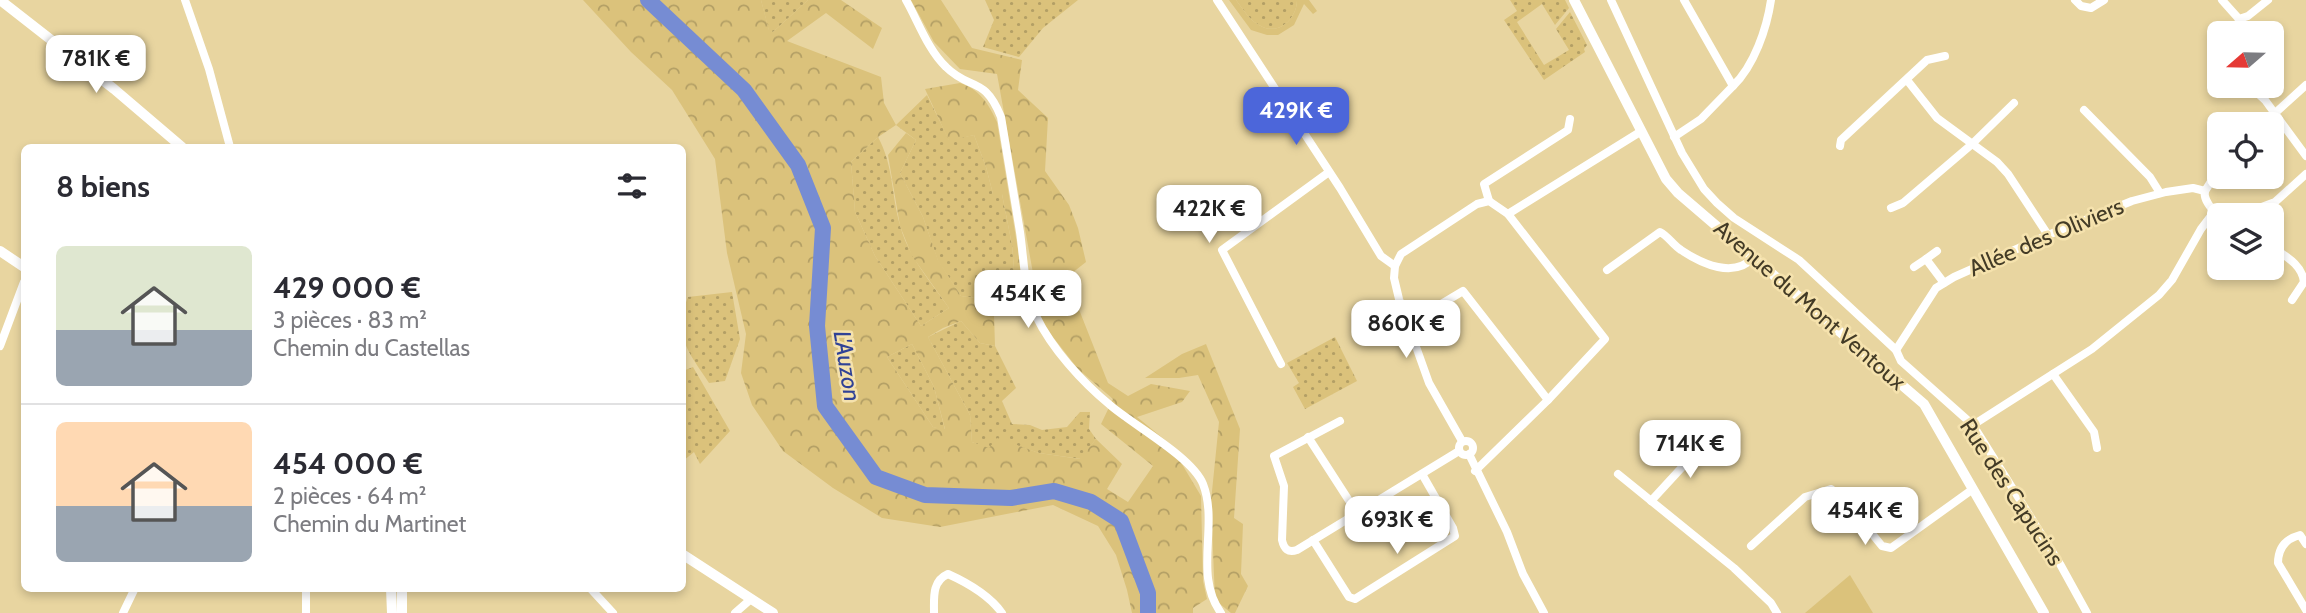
<!DOCTYPE html>
<html lang="fr">
<head>
<meta charset="utf-8">
<style>
  body { margin:0; font-family:Cabin,sans-serif; background:#f2f2f3; color:#2b2b33; height:100vh; display:flex; flex-direction:column; font-size:26px; white-space:nowrap }
  * { box-sizing:border-box; margin:0 }
  p { font-size:23px; color:#7c7c81 }
  .icon { flex:none; width:38px; height:38px; fill:none; stroke:currentColor; stroke-width:2; stroke-linecap:round; stroke-linejoin:round }
  .map { position:relative; flex:1; overflow:hidden }
  .details { position:absolute; left:21px; top:144px; width:665px; height:448px; display:flex; flex-direction:column; background:#fff; border-radius:10px; box-shadow:0 4px 10px #0003 }
  .details>* { flex:none }
  .needle { width:46px; rotate:250deg }
  .buttons { position:absolute; left:2207px; top:21px; display:grid; gap:14px }
  .buttons a { display:grid; place-items:center; width:77px; height:77px; border-radius:10px; background:#fff; box-shadow:0 4px 10px #0003; font-size:35px }
  .price { position:absolute; translate:-50% -60px; padding:0 16px; border-radius:14px; background:#fff; color:#222; font-size:23px; line-height:46px; filter:drop-shadow(0 2px 4px #0008) }
  .price::after { content:''; position:absolute; left:50%; top:42px; width:21px; height:16px; margin-left:-10px; background:inherit; clip-path:polygon(0 0,100% 0,50% 100%) }
  .price.current { background:#4c66da; color:#fff }
  ul { padding:0; list-style:none }
  li { display:flex; align-items:center; gap:21px; height:175px; padding:0 35px }
  li+li { border-top:2px solid #e1e1e2 }
  li span { display:grid; place-items:center; flex:none; width:196px; height:140px; border-radius:10px; color:#555 }
  li>.icon { margin-inline-start:auto }
  span .icon { width:84px; height:84px; fill:#fffc; stroke-width:1 }
  li b { font-size:30px }
  h2 { display:flex; justify-content:space-between; align-items:center; height:84px; padding:0 35px; font-size:30px }
  .map>svg:first-child { display:block }
  .grass { fill:url(#grass-dots) }
  .forest { fill:url(#forest-crowns); fill-rule:evenodd }
  .pitch { fill:#dbc27b }
  .lines { fill:none; stroke-linecap:round; stroke-linejoin:round }
  .river { stroke:#768cd3; stroke-width:16 }
  .minor { stroke:#fff; stroke-width:8 }
  .secondary { stroke:#fff; stroke-width:10 }
  .labels { text-anchor:middle; stroke-width:5; stroke-linejoin:round; paint-order:stroke }
  .street-label { font-size:23px; fill:#433b26; stroke:#f5e2ad }
  .water-label { font-size:24px; font-style:italic; fill:#304296; stroke:#f5e2ad }
</style>
</head>
<body>
<div class="map">
<svg width="2306" height="613" viewBox="0 0 2306 613">
  <defs>
    <pattern id="grass-dots" width="8" height="8" patternUnits="userSpaceOnUse" patternTransform="scale(1.75)"><rect width="8" height="8" fill="#dbc27b"/><path d="M2 2h.1M6 6h.1" fill="none" stroke="#b39f65" stroke-width="1.8" stroke-linecap="round"/></pattern>
    <pattern id="forest-crowns" width="20" height="18" patternUnits="userSpaceOnUse" patternTransform="scale(1.75)"><rect width="20" height="18" fill="#dbc27b"/><path d="M2 6a3 3 0 1 1 6 0M12 15a3 3 0 1 1 6 0" fill="none" stroke="#b39f65"/></pattern>
  </defs>
  <rect width="100%" height="100%" fill="#e8d5a0"/>
  <g class="grass">
    <polygon points="761,0 808,0 773,32 769,31"/>
    <polygon points="985,0 1078,0 1043,28 1019,57 983,47 994,20"/>
    <path d="M1236,0H1297C1297,19 1278,37 1259,25C1249,20 1243,9 1236,0Z"/>
    <polygon points="1510,0 1565,0 1569,8 1555,25 1542,4 1517,22 1544,65 1569,50 1556,29 1570,12 1587,45 1584,49 1585,52 1544,80 1504,20 1517,11"/>
    <polygon points="927,95 949,140 974,135 986,167 993,194 1002,194 1012,245 1015,281 984,283 975,298 961,296 938,261 923,217 900,173 916,140 896,125"/>
    <path d="M878,137C894,167 891,194 900,225C908,257 931,282 949,308L921,326L875,256L855,212L851,162Z"/>
    <path d="M732,292L740,339L725,381L709,383C689,352 672,336 688,297Z"/>
    <polygon points="961,321 980,343 995,346 1016,388 1002,401 1012,424 1030,425 1042,430 1067,427 1080,412 1090,412 1089,429 1096,439 1081,459 1039,453 997,439 989,449 972,442 970,415 928,337"/>
    <polygon points="1335,337 1357,381 1305,409 1293,387 1299,383 1287,363"/>
    <polygon points="912,344 934,387 945,430 933,427 887,357"/>
    <polygon points="693,367 730,431 700,464 694,452 683,461 683,371"/>
  </g>
  <g class="forest">
    <path d="M583,0H761L769,30L773,32L808,0H841L882,28L873,49L826,13L787,41L881,77L884,103L896,125L878,137L851,162L855,212L875,256L921,326L949,308L912,256L900,226L888,155L906,133L916,140L900,173L923,217L938,260L961,296L975,298L994,314L995,346L980,343L961,321L943,328L928,337L970,415L972,442L989,448L997,438L1039,453L1080,459L1096,439L1122,464L1107,489L1128,502L1153,466L1101,424L1113,399L1078,369L1042,323L997,74L960,69L934,42L911,0H941L972,48L1022,60L1018,90L1048,118L1045,171L1069,205L1078,228L1086,262L1062,281L1080,312L1108,383L1128,396L1151,384L1190,391L1182,402L1137,417L1170,444L1201,496L1203,581L1207,599L1193,608V613H1132L1127,590L1116,555L1098,526L1053,505L940,527L882,518L833,488L783,451L752,405L741,373L746,334L727,253L715,159L672,90L631,52ZM912,344L934,387L945,429L933,427L887,357Z"/>
    <path d="M960,83C979,89 989,104 997,122L1027,305L1015,311V296L997,289L998,282L1015,281L1012,245L1002,194H993L986,167L974,135L949,141L925,89Z"/>
    <polygon points="1206,344 1240,429 1234,518 1243,524 1241,574 1248,586 1235,613 1231,613 1215,600 1211,501 1219,422 1198,375 1179,378 1145,378 1182,354"/>
  </g>
  <g class="pitch">
    <path d="M1229,0H1236C1243,9 1249,20 1259,25C1278,37 1297,19 1297,0H1309L1317,11L1313,14L1304,4L1294,25L1278,35H1267L1251,30Z"/>
    <polygon points="1850,575 1873,613 1805,613"/>
  </g>
  <g class="lines">
    <polyline class="river" points="648,0 744,90 798,165 823,228 817,326 825,406 876,477 925,495 1011,498 1054,491 1091,502 1121,521 1148,593 1148,613"/>
    <g class="minor">
      <polyline points="185,0 209,69 230,147"/>
      <path d="M906,0C918,21 928,50 946,67C970,91 984,75 1001,117C1007,155 1014,194 1020,232C1024,259 1024,291 1036,316C1052,349 1082,382 1110,405C1133,425 1192,457 1203,484C1219,525 1193,575 1221,613"/>
      <polyline points="1217,0 1340,188 1381,256 1395,266"/>
      <polyline points="1611,0 1682,153 1704,189 1717,203 1734,218 1799,260 1896,350 1901,361 1973,425 2060,564 2087,613"/>
      <polyline points="2075,0 2081,6 2091,8 2104,0"/>
      <polyline points="2222,0 2239,19 2248,16 2268,0"/>
      <polyline points="2237,33 2239,19"/>
      <polyline points="1907,80 1937,118 1997,162 2008,174 2048,235"/>
      <path d="M1733,86C1754,66 1767,28 1771,0"/>
      <polyline points="2250,86 2265,100 2306,156"/>
      <polyline points="2084,110 2150,177 2160,193"/>
      <polyline points="2263,124 2306,85"/>
      <polyline points="1674,137 1701,119 1733,86 1684,0"/>
      <polyline points="1840,146 1841,140 1927,60 1945,56"/>
      <path d="M2205,191C2203,199 2210,206 2214,212"/>
      <polyline points="1489,201 1484,184 1568,130 1570,119"/>
      <polyline points="1891,208 1903,203 1971,145 2014,103"/>
      <polyline points="1508,214 1640,132"/>
      <path d="M2272,247C2285,256 2302,264 2304,282L2292,300"/>
      <polyline points="1926,259 1937,251"/>
      <polyline points="1914,267 1926,259 1944,283"/>
      <path d="M1607,270L1660,232C1668,236 1673,245 1681,250C1702,264 1734,279 1754,257"/>
      <polyline points="1408,324 1463,291 1548,400 1475,471"/>
      <polyline points="0,346 24,282"/>
      <polyline points="1896,350 1936,288 1954,277 2048,235 2132,201 2166,192 2193,188 2205,191 2219,169"/>
      <polyline points="1281,364 1222,250 1329,172"/>
      <polyline points="2053,374 2094,432 2097,448"/>
      <path d="M1340,421L1274,456L1284,486L1282,540C1284,549 1288,553 1297,550L1459,451"/>
      <polyline points="1973,425 2092,349 2159,295 2172,280 2201,229 2214,212 2230,208 2259,208 2275,202 2306,174"/>
      <polyline points="1308,437 1357,513"/>
      <circle cx="1466" cy="448" r="7"/>
      <polyline points="1462,441 1429,383 1399,299 1394,278 1395,266 1401,254 1477,204 1489,201 1508,214 1605,339 1548,400"/>
      <polyline points="1469,454 1507,532 1523,574 1544,613"/>
      <polyline points="1618,474 1734,568 1771,603 1777,613"/>
      <polyline points="1651,501 1708,439"/>
      <polyline points="1313,540 1349,597 1355,599 1455,536 1453,528 1422,474"/>
      <path d="M2306,544L2300,535C2285,539 2278,548 2278,563L2306,610"/>
      <polyline points="1751,546 1805,497 1831,489 1842,497 1882,546 1891,548 1973,489"/>
      <polyline points="590,588 613,613"/>
      <polyline points="123,613 135,588"/>
      <polyline points="306,613 306,588"/>
      <polyline points="735,613 751,599"/>
      <path d="M934,613C934,597 932,581 948,574C968,583 989,595 1002,613"/>
    </g>
    <g class="secondary">
      <polyline points="0,0 114,89 182,147"/>
      <polyline points="1574,0 1666,179 1678,193 1924,404 2044,613"/>
      <polyline points="0,251 24,267"/>
      <polyline points="682,554 773,613"/>
      <polyline points="391,588 392,613"/>
      <polyline points="402,588 402,613"/>
    </g>
  </g>
  <g class="labels">
    <g class="street-label">
      <text transform="translate(2046 237) rotate(-23)" y="8">Allée des Oliviers</text>
      <text transform="translate(1810 305) rotate(41)" y="8">Avenue du Mont Ventoux</text>
      <text transform="translate(2012 492) rotate(57)" y="8">Rue des Capucins</text>
    </g>
    <g class="water-label">
      <text transform="translate(847 366) rotate(81)" y="8">L'Auzon</text>
    </g>
  </g>
</svg>
<div class="buttons">
<a><svg class="needle" viewBox="-14 -14 28 28"><path d="M0-13l5 13h-10z" fill="#e53935"/><path d="M0 13l5-13h-10z" fill="#7c7c81"/></svg></a>
<a><svg class="icon" aria-label="locate" viewBox="0 0 24 24"><circle cx="12" cy="12" r="6"/><path d="M12 2v4M12 18v4M2 12h4M18 12h4"/></svg></a>
<a><svg class="icon" aria-label="layers" viewBox="0 0 24 24"><path d="M12 4l9 5-9 5-9-5zM3 14l9 5 9-5"/></svg></a>
</div>
<b class="price" style="left:96px;top:95px">781K €</b>
<b class="price current" style="left:1296px;top:147px">429K €</b>
<b class="price" style="left:1209px;top:245px">422K €</b>
<b class="price" style="left:1028px;top:330px">454K €</b>
<b class="price" style="left:1406px;top:360px">860K €</b>
<b class="price" style="left:1690px;top:480px">714K €</b>
<b class="price" style="left:1865px;top:547px">454K €</b>
<b class="price" style="left:1397px;top:556px">693K €</b>
<section class="details">
<h2>8 biens<svg class="icon" aria-label="filters" viewBox="0 0 24 24"><path d="M4 7h16M4 17h16"/><circle cx="9" cy="7" r="2"/><circle cx="15" cy="17" r="2"/></svg></h2>
<ul>
<li><span style="background:linear-gradient(#dfe7d0 60%,#9aa5b1 0)"><svg class="icon" aria-label="home" viewBox="0 0 24 24"><path d="M3 11l9-7 9 7M6 9v11h12V9"/></svg></span><div><b>429 000 €</b><p>3 pièces · 83 m²</p><p>Chemin du Castellas</p></div></li>
<li><span style="background:linear-gradient(#ffd9b3 60%,#9aa5b1 0)"><svg class="icon" aria-label="home" viewBox="0 0 24 24"><path d="M3 11l9-7 9 7M6 9v11h12V9"/></svg></span><div><b>454 000 €</b><p>2 pièces · 64 m²</p><p>Chemin du Martinet</p></div></li>
</ul>
</section>
</div>
</body>
</html>
